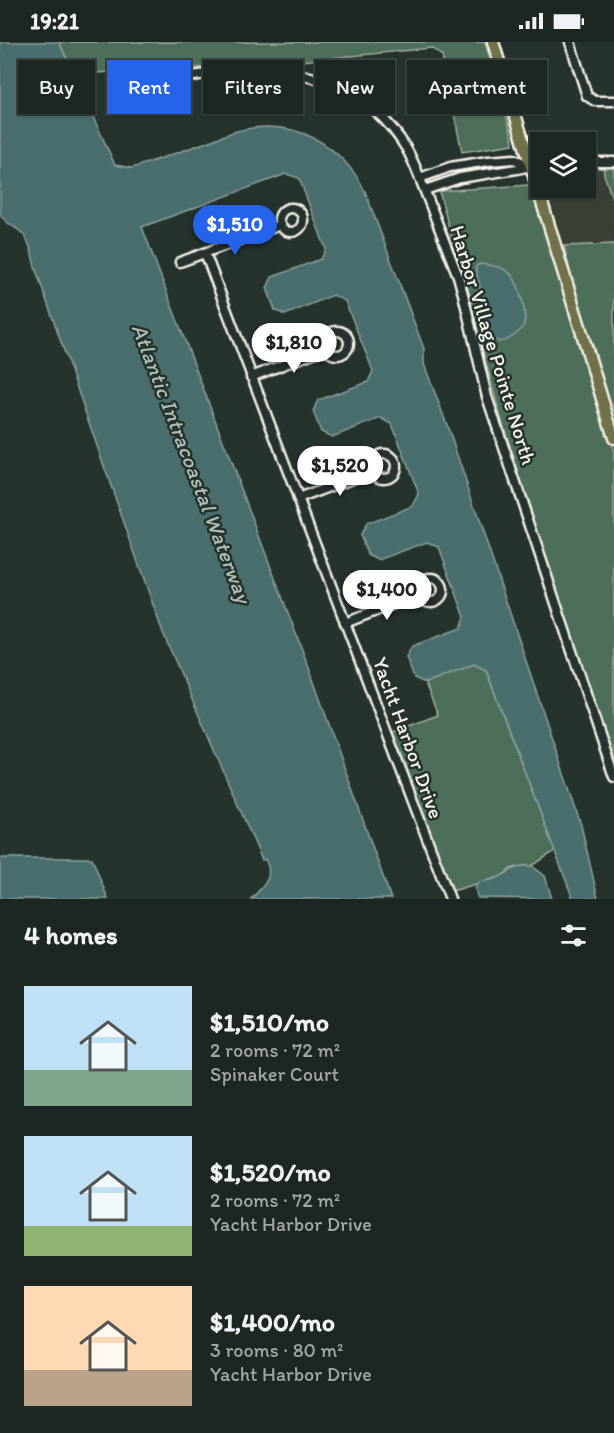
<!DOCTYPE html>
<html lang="en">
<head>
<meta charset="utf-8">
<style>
  body { margin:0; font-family:Itim,sans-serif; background:#252e2a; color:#f1f3f6; height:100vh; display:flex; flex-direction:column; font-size:22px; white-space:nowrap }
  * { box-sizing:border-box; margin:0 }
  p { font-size:20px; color:#a0a5a5 }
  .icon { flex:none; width:33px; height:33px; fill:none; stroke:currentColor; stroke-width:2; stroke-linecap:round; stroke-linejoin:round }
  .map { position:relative; height:857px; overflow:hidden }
  .panel { display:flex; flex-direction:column; background:#1c2622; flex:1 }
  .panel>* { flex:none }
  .hud { position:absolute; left:18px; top:18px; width:579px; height:54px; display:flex; gap:12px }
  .controls { position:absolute; left:530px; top:90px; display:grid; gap:12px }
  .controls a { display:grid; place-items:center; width:66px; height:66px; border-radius:0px; background:#1c2622; box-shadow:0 2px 4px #0004,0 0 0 2px #3a4340; font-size:30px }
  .price { position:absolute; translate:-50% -51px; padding:0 14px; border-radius:21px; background:#fff; color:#222; font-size:20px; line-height:39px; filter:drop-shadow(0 2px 3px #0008) }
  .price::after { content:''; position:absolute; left:50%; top:36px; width:18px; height:14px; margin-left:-9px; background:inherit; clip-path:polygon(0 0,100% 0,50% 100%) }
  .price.selected { background:#2563eb; color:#fff }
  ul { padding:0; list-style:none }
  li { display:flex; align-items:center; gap:18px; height:150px; padding:0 24px }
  li span { display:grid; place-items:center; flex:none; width:168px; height:120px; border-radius:0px; color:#555 }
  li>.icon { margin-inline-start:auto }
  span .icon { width:72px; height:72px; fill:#fffc; stroke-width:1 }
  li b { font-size:26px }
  h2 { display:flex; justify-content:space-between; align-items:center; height:72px; padding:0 24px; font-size:26px }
  .tag { padding:0 21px; border-radius:0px; background:#1c2622; box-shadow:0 2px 4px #0004,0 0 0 2px #3a4340; font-size:21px; line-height:54px }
  .tag.selected { background:#2563eb; color:#fff }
  .status { display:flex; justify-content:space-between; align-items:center; height:42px; padding:0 30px; background:#1c2622; direction:ltr }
  .status svg { height:16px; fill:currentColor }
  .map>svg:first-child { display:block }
  .built { fill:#384036 }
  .green { fill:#4e6e58; stroke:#a1b0a0; stroke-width:1.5 }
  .water { fill:#496e6d; stroke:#8da29e; stroke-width:1.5 }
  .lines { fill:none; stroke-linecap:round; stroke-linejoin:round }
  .minor-casing { stroke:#f4f1e8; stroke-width:13 }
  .major-casing { stroke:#f4f1e8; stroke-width:15 }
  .minor { stroke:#26332d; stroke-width:8 }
  .major { stroke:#70704a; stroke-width:10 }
  .labels { text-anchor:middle; stroke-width:5; stroke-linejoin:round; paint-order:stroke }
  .street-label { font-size:21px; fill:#f4f1e8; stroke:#26332d }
  .water-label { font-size:22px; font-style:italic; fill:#b0bdb7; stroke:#26332d }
</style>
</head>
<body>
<div class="status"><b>19:21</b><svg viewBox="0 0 49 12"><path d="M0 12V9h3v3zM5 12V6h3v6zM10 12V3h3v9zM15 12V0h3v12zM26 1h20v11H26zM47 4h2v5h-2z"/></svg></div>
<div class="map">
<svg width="614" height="857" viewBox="0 0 614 857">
  <rect width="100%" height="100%" fill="#26332d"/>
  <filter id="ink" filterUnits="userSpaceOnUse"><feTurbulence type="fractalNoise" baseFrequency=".0167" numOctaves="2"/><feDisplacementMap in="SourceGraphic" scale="12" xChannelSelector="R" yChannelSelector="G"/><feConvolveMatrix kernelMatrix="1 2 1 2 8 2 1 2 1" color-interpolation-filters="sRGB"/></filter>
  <g filter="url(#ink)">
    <polygon class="built" points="585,122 603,122 604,132 614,162 614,202 564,204 545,146 585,146"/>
    <g class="green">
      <polygon points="59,0 485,0 512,93 513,102 462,110 442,14 431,6 271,22 74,32"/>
      <polygon points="603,122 614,122 614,162 604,132"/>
      <polygon points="529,143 569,259 614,410 614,723 557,552 500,373 439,149"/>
      <polygon points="614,202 614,383 576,256 564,204"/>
      <polygon points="474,622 486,628 555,809 532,824 522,824 510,827 503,834 445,851 385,693 438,673 425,641"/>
    </g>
    <g class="water">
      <path d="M0,0H59L115,123L132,126C157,118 182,109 207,100C218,96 230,90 242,88C295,76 341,102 365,149L424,307V322L447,383L581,783L598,857H573L486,628L474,622L425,641L414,636L406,615L412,604L461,586L465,575L439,505L427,500L378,518L368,513L360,493L366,482L413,464L419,452L392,382L381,376L332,395L321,390L313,369L318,358L368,340L373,329L345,259L333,253L285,273L275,268L267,246L272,235L321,217L326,207L299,136L286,132L142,185L309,626L391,857H251C263,844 275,836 265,817L262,818L163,591L104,424L35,225C32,214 31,201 23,192C15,184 5,182 0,172Z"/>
      <path d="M480,222C505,224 515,229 521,254C524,264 526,273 524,283C520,290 506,302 497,299C493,297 492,294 490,290L476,228V224Z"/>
      <polygon points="0,816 92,816 108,857 0,857"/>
      <path d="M522,824H532L545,834L552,857L478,856C476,852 474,846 477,842C480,838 487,839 491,838C503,835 510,827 522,824Z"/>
    </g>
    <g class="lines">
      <defs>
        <g id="minor">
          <polyline points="570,0 587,54 595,59 614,59"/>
          <circle cx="155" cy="52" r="12"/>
          <path d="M165,47C174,42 184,36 194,34C212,30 232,31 249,30C312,25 373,51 406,106C415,121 420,137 426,152C437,180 447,207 458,234L463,252L487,355L614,735"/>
          <polyline points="585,120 614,120"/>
          <polyline points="420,136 450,125 488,119 514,117 530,124"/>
          <polyline points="425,148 460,136 517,127 540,122"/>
          <circle cx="291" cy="178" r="12"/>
          <polyline points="205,211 450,857"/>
          <polyline points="180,220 280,183"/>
          <circle cx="337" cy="301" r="12"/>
          <polyline points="251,335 327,306"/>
          <circle cx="384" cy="424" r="12"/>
          <polyline points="298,457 374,428"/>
          <circle cx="431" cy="548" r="12"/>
          <polyline points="345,581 420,552"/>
        </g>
        <polyline id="major" points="493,0 614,396"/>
      </defs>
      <use href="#minor" class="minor-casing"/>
      <use href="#major" class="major-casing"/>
      <use href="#minor" class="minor"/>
      <use href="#major" class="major"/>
    </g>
  </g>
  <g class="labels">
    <g class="street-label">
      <text transform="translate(493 303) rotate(73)" y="7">Harbor Village Pointe North</text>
      <text transform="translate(408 696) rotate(70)" y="7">Yacht Harbor Drive</text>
    </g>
    <g class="water-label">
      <text transform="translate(192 421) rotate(69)" y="8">Atlantic Intracoastal Waterway</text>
    </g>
  </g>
</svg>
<div class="controls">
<a><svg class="icon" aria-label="layers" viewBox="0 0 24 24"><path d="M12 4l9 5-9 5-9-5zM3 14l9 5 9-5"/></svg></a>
</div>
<b class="price selected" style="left:235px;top:214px">$1,510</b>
<b class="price" style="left:294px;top:332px">$1,810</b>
<b class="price" style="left:340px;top:455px">$1,520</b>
<b class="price" style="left:387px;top:579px">$1,400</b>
<div class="hud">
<a class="tag">Buy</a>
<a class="tag selected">Rent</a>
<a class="tag">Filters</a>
<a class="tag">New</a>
<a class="tag">Apartment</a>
</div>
</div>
<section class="panel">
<h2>4 homes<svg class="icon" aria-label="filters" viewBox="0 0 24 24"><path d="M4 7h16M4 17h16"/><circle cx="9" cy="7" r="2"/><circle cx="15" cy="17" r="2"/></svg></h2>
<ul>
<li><span style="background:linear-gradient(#bfe0f5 70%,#7fa58c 0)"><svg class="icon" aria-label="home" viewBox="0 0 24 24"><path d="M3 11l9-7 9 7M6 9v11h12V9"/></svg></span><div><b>$1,510/mo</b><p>2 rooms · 72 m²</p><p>Spinaker Court</p></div></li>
<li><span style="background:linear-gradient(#bfe0f5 75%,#8fb573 0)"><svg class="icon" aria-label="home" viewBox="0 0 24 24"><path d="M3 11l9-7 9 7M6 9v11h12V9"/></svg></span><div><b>$1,520/mo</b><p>2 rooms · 72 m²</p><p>Yacht Harbor Drive</p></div></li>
<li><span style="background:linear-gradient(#ffd9b3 70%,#b9a48a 0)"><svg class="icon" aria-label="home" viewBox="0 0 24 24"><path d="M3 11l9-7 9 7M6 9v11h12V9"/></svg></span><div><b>$1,400/mo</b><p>3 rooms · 80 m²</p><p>Yacht Harbor Drive</p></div></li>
</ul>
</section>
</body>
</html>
